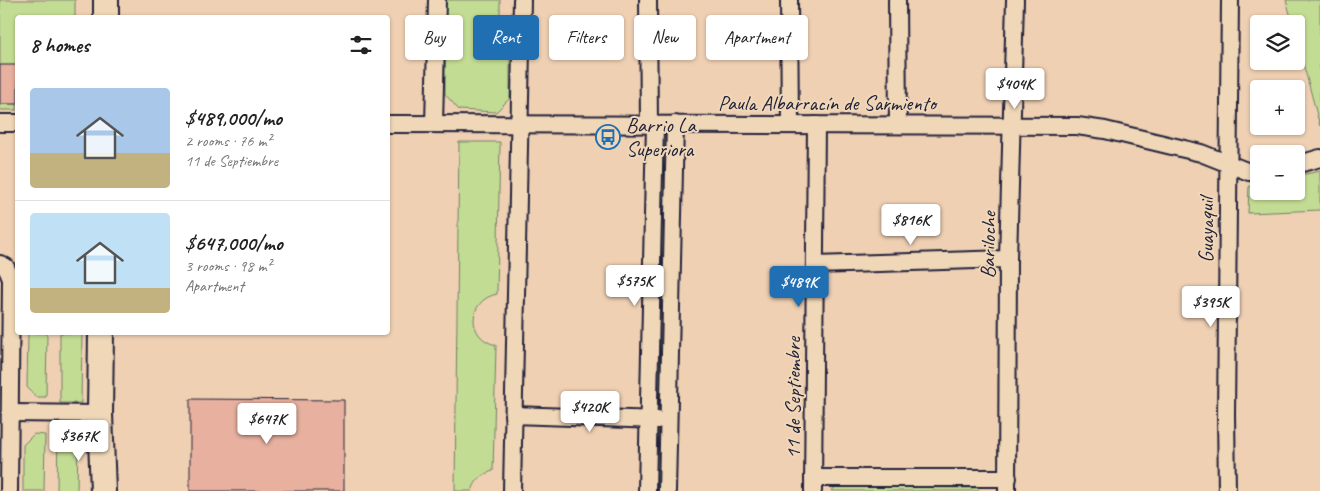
<!DOCTYPE html>
<html lang="en">
<head>
<meta charset="utf-8">
<style>
  body { margin:0; font-family:Caveat,sans-serif; background:#f6f6f6; color:#222; height:100vh; display:flex; flex-direction:column; font-size:19px; white-space:nowrap }
  * { box-sizing:border-box; margin:0 }
  p { font-size:16px; color:#767676 }
  .icon { flex:none; width:28px; height:28px; fill:none; stroke:currentColor; stroke-width:2; stroke-linecap:round; stroke-linejoin:round }
  .map { position:relative; flex:1; overflow:hidden }
  .sheet { position:absolute; left:15px; top:15px; width:375px; height:320px; display:flex; flex-direction:column; background:#fff; border-radius:5px; box-shadow:0 1px 4px #0004 }
  .sheet>* { flex:none }
  .banner { position:absolute; left:405px; top:15px; width:475px; height:45px; display:flex; gap:10px }
  .tools { position:absolute; left:1250px; top:15px; display:grid; gap:10px }
  .tools a { display:grid; place-items:center; width:55px; height:55px; border-radius:5px; background:#fff; box-shadow:0 1px 4px #0004; font-size:25px }
  .price { position:absolute; translate:-50% -42px; padding:0 11px; border-radius:5px; background:#fff; color:#222; font-size:16px; line-height:32px; filter:drop-shadow(0 1px 2px #0008) }
  .price::after { content:''; position:absolute; left:50%; top:30px; width:15px; height:11px; margin-left:-8px; background:inherit; clip-path:polygon(0 0,100% 0,50% 100%) }
  .price.active { background:#1f6fb2; color:#fff }
  ul { padding:0; list-style:none }
  li { display:flex; align-items:center; gap:15px; height:125px; padding:0 15px }
  li+li { border-top:1px solid #e0e0e0 }
  li span { display:grid; place-items:center; flex:none; width:140px; height:100px; border-radius:5px; color:#555 }
  li>.icon { margin-inline-start:auto }
  span .icon { width:60px; height:60px; fill:#fffc; stroke-width:1 }
  li b { font-size:21px }
  h2 { display:flex; justify-content:space-between; align-items:center; height:60px; padding:0 15px; font-size:21px }
  .tag { padding:0 18px; border-radius:5px; background:#fff; box-shadow:0 1px 4px #0004; font-size:18px; line-height:45px }
  .tag.active { background:#1f6fb2; color:#fff }
  .map>svg:first-child { display:block }
  .green { fill:#c3dc93; stroke:#727f67 }
  .building { fill:#e7b09f; stroke:#22223b }
  .lines { fill:none; stroke-linecap:round; stroke-linejoin:round }
  .minor-casing { stroke:#22223b; stroke-width:20 }
  .secondary-casing { stroke:#22223b; stroke-width:28 }
  .minor { stroke:#f0d7b8; stroke-width:16 }
  .secondary { stroke:#f0d7b8; stroke-width:24 }
  .labels { text-anchor:middle; stroke-width:4; stroke-linejoin:round; paint-order:stroke }
  .street-label { font-size:21px; fill:#22223b; stroke:#f0d7b8 }
  .poi-label { font-size:21px; fill:#22223b; stroke:#f0d7b8; text-anchor:start }
</style>
</head>
<body>
<div class="map">
<svg width="1320" height="491" viewBox="0 0 1320 491">
  <rect width="100%" height="100%" fill="#efd0b3"/>
  <filter id="ink" filterUnits="userSpaceOnUse"><feTurbulence type="fractalNoise" baseFrequency=".02" numOctaves="2"/><feDisplacementMap in="SourceGraphic" scale="10" xChannelSelector="R" yChannelSelector="G"/><feConvolveMatrix kernelMatrix="1 2 1 2 8 2 1 2 1" color-interpolation-filters="sRGB"/></filter>
  <g filter="url(#ink)">
    <g class="green">
      <polygon points="0,0 75,0 75,17 18,18 17,110 0,110"/>
      <polygon points="445,0 500,0 500,20 510,32 510,98 496,112 459,110 445,94"/>
      <polygon points="1286,0 1320,0 1320,126 1296,37 1296,24 1293,24"/>
      <path d="M459,142H500L497,294C467,300 466,338 496,345L493,471C482,474 476,479 472,491H455Z"/>
      <polygon points="660,154 669,154 663,406 656,407"/>
      <polygon points="1320,171 1320,210 1248,213 1249,187 1259,184 1259,191 1296,191 1296,176"/>
      <polygon points="28,333 47,333 46,397 36,397 27,387"/>
      <polygon points="60,333 82,333 81,403 60,403"/>
      <polygon points="654,426 664,426 663,491 653,491"/>
      <polygon points="58,432 72,432 78,438 77,491 57,491"/>
      <polygon points="34,434 45,435 44,491 23,491 23,445"/>
      <polygon points="836,487 977,488 980,491 831,491"/>
    </g>
    <g class="building">
      <rect x="0" y="65" width="18" height="39"/>
      <polygon points="190,399 344,400 344,491 190,491"/>
    </g>
    <g class="lines">
      <defs>
        <g id="minor">
          <polyline points="648,0 649,124"/>
          <polyline points="789,0 790,125"/>
          <polyline points="897,0 898,125"/>
          <polyline points="0,123 18,123"/>
          <polyline points="388,124 1077,126 1105,130 1201,153 1249,172 1259,172"/>
          <polyline points="434,124 437,0"/>
          <polyline points="1296,165 1320,158"/>
          <polyline points="0,264 6,267 11,279 9,491"/>
          <polyline points="815,265 1008,259"/>
          <polyline points="10,413 100,414"/>
          <polyline points="513,415 658,420"/>
          <polyline points="813,478 1008,478"/>
          <polyline points="512,491 522,0"/>
          <polyline points="647,491 655,124"/>
          <polyline points="667,491 675,124"/>
          <polyline points="813,491 816,125"/>
          <polyline points="1007,491 1008,259 1015,0"/>
          <polyline points="1227,491 1226,415 1230,0"/>
        </g>
        <g id="secondary">
          <polyline points="106,18 106,0"/>
          <polyline points="101,332 100,414 103,491"/>
        </g>
      </defs>
      <use href="#minor" class="minor-casing"/>
      <use href="#secondary" class="secondary-casing"/>
      <use href="#minor" class="minor"/>
      <use href="#secondary" class="secondary"/>
    </g>
  </g>
  <defs>
    <symbol id="bus-ring" viewBox="-11 -11 22 22"><circle r="9.5" fill="#f0d7b8" stroke="#1f6fb2" stroke-width="1.5"/><path d="M-5-6H5V4H4V6H2V4H-2V6H-4V4H-5ZM-3.5-4V0h7V-4ZM-3.5 1.2v1.5H-2V1.2ZM2 1.2v1.5H3.5V1.2Z" fill="#1f6fb2"/></symbol>
  </defs>
  <g fill-rule="evenodd">
    <use href="#bus-ring" x="594" y="123" width="28" height="28"/>
  </g>
  <g class="labels">
    <g class="street-label">
      <text x="827" y="110">Paula Albarracín de Sarmiento</text>
      <text transform="translate(1206 230) rotate(-90)" y="7">Guayaquil</text>
      <text transform="translate(988 245) rotate(-89)" y="7">Bariloche</text>
      <text transform="translate(793 398) rotate(-90)" y="7">11 de Septiembre</text>
    </g>
    <g class="poi-label">
      <text x="626" y="132">Barrio La<tspan x="626" dy="24">Superiora</tspan></text>
    </g>
  </g>
</svg>
<div class="tools">
<a><svg class="icon" aria-label="layers" viewBox="0 0 24 24"><path d="M12 4l9 5-9 5-9-5zM3 14l9 5 9-5"/></svg></a>
<a>+</a>
<a>−</a>
</div>
<b class="price" style="left:1015px;top:110px">$404K</b>
<b class="price" style="left:911px;top:246px">$816K</b>
<b class="price" style="left:635px;top:307px">$575K</b>
<b class="price active" style="left:799px;top:308px">$489K</b>
<b class="price" style="left:1211px;top:328px">$395K</b>
<b class="price" style="left:590px;top:433px">$420K</b>
<b class="price" style="left:267px;top:445px">$647K</b>
<b class="price" style="left:79px;top:462px">$367K</b>
<div class="banner">
<a class="tag">Buy</a>
<a class="tag active">Rent</a>
<a class="tag">Filters</a>
<a class="tag">New</a>
<a class="tag">Apartment</a>
</div>
<section class="sheet">
<h2>8 homes<svg class="icon" aria-label="filters" viewBox="0 0 24 24"><path d="M4 7h16M4 17h16"/><circle cx="9" cy="7" r="2"/><circle cx="15" cy="17" r="2"/></svg></h2>
<ul>
<li><span style="background:linear-gradient(#a9c7e8 65%,#c2b280 0)"><svg class="icon" aria-label="home" viewBox="0 0 24 24"><path d="M3 11l9-7 9 7M6 9v11h12V9"/></svg></span><div><b>$489,000/mo</b><p>2 rooms · 76 m²</p><p>11 de Septiembre</p></div></li>
<li><span style="background:linear-gradient(#bfe0f5 75%,#c2b280 0)"><svg class="icon" aria-label="home" viewBox="0 0 24 24"><path d="M3 11l9-7 9 7M6 9v11h12V9"/></svg></span><div><b>$647,000/mo</b><p>3 rooms · 98 m²</p><p>Apartment</p></div></li>
</ul>
</section>
</div>
</body>
</html>
